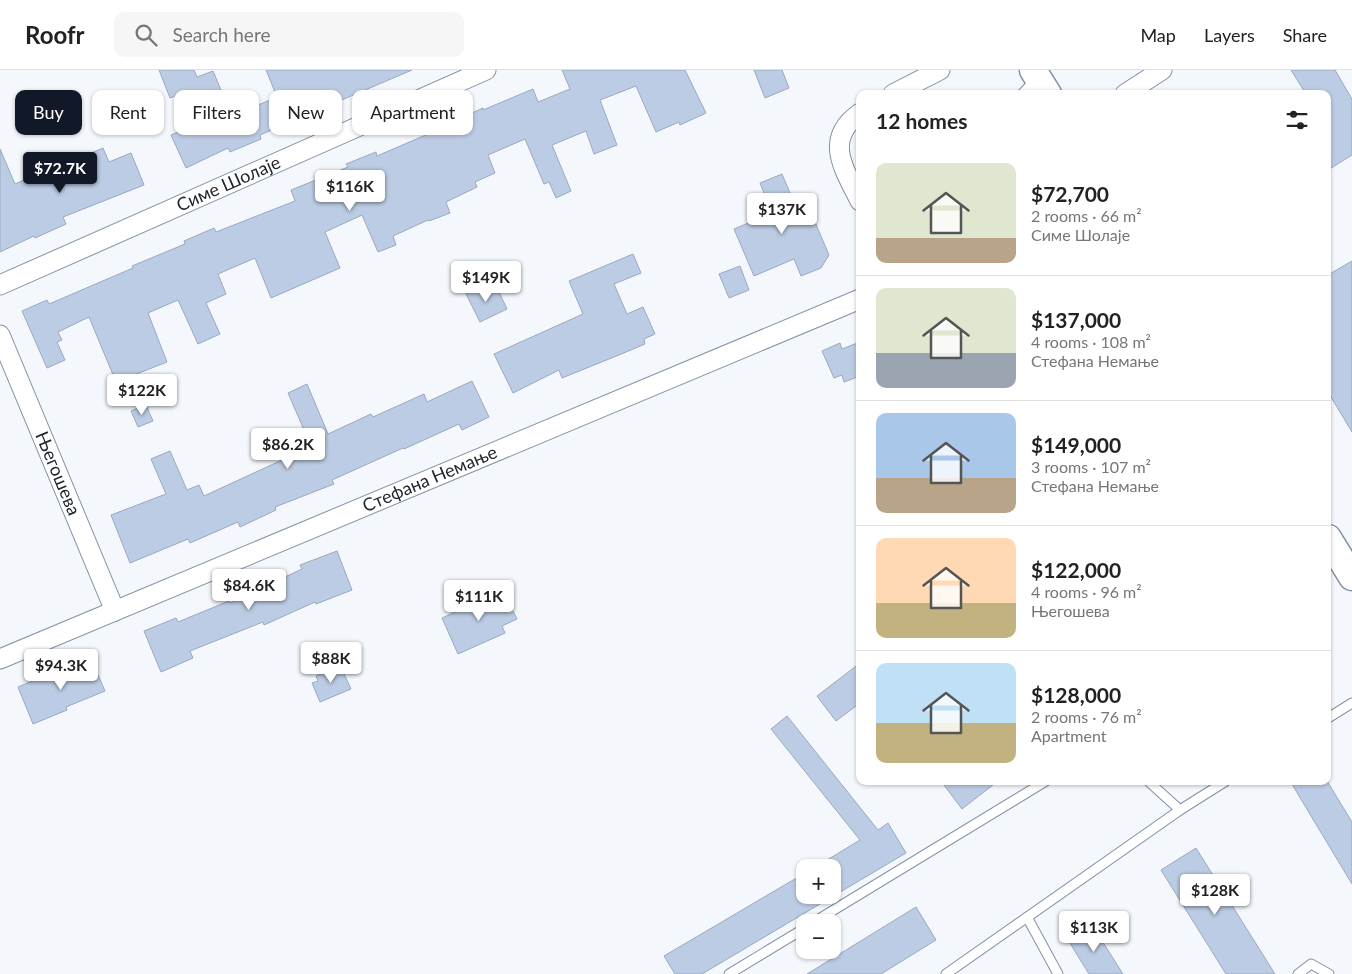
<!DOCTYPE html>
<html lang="en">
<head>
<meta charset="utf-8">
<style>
  body { margin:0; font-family:Lato,sans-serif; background:#f6f6f6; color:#222; height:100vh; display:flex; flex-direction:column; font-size:19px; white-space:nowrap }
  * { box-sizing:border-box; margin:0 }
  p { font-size:16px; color:#767676 }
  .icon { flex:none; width:28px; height:28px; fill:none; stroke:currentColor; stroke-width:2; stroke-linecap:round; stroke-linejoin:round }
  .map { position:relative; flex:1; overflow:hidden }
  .side { position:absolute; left:856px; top:20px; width:475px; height:695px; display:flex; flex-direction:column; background:#fff; border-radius:10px; box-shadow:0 1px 4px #0004 }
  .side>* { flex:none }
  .top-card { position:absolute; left:15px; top:20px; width:475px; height:45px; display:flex; gap:10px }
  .buttons { position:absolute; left:796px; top:789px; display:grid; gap:10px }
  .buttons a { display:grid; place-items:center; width:45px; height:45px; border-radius:10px; background:#fff; box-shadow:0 1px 4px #0004; font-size:25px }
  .price { position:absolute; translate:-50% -42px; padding:0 11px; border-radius:5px; background:#fff; color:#222; font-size:16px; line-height:32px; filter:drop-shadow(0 1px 2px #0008) }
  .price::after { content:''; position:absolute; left:50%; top:30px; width:15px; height:11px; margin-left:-8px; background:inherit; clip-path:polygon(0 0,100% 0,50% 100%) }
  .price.on { background:#111827; color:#fff }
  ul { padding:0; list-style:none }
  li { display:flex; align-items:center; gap:15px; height:125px; padding:0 20px }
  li+li { border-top:1px solid #e0e0e0 }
  li span { display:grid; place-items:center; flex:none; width:140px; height:100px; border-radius:10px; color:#555 }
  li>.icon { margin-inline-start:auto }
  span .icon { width:60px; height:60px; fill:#fffc; stroke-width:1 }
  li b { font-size:21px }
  h2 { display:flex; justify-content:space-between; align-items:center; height:60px; padding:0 20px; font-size:21px }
  .pill { padding:0 18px; border-radius:10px; background:#fff; box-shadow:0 1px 4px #0004; font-size:18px; line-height:45px }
  .pill.on { background:#111827; color:#fff }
  header { display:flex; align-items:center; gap:30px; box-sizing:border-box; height:70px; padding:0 25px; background:#fff; border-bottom:1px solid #e0e0e0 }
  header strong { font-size:24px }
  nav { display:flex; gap:28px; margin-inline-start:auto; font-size:18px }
  .search { width:350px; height:45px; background:#f6f6f6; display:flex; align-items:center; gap:12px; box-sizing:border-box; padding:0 18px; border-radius:10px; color:#767676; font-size:19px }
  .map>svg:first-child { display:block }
  .building { fill:#bccce4; stroke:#9aa9c0 }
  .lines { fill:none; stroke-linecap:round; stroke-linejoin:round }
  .service-casing { stroke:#8391a7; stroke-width:11 }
  .minor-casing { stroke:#8391a7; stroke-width:21 }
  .secondary-casing { stroke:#8391a7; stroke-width:29 }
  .service { stroke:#fff; stroke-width:9 }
  .minor { stroke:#fff; stroke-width:19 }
  .secondary { stroke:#fff; stroke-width:26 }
  .labels { text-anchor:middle; stroke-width:4; stroke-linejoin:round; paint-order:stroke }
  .street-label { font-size:18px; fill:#20262f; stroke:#fff }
</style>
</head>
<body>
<header>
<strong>Roofr</strong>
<div class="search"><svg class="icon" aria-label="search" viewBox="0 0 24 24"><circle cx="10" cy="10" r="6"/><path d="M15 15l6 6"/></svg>Search here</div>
<nav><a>Map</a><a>Layers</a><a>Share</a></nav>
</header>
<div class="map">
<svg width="1352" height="904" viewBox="0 0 1352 904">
  <rect width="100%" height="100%" fill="#f4f7fc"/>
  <g class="building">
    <polygon points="159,0 194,0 197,7 213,1 232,46 277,27 266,0 412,0 260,65 261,69 230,82 228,78 186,98 171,65 191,56 178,25 170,28"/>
    <polygon points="562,0 685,0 706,43 680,55 679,52 656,62 636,16 600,30 617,75 594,84 586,61 552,75 571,121 556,128 549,112 544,114 525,69 488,85 495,103 475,112 477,117 446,132 450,143 429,151 428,150 393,166 396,175 378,182 362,145 325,162 340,198 271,228 255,188 218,204 226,224 206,233 220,264 198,274 178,230 148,243 167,292 116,312 89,247 58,262 62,270 57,272 65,290 47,298 22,241 47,230 49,234 133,198 132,196 185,174 184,171 214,158 216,162 295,131 291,120 348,97 346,94 376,82 377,86 456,52 455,51 483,38 483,40 533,19 538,32 570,19"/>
    <polygon points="754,0 782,0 789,18 765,28"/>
    <polygon points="1291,0 1335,0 1352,29 1352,85 1328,100 1328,24 1306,24"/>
    <polygon points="103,78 109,92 131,83 144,115 63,147 66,154 35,168 34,166 0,182 0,79 15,114 42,102 43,104"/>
    <polygon points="782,104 801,149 812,145 829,185 821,198 801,206 794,189 754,206 734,159 772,143 760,113"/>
    <polygon points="633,184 641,203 614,214 627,244 643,237 655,264 644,269 645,274 619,285 562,308 559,300 513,323 494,284 583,244 569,211"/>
    <polygon points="1352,191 1352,362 1328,322 1328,205"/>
    <polygon points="740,196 749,220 729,228 719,204"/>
    <polygon points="484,215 489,224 498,220 507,239 480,252 466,224"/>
    <polygon points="860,272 860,306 844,312 842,305 834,308 822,281 840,273 842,279"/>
    <polygon points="472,311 489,347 462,360 459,354 404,379 403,378 332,410 334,414 275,437 276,440 240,457 238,452 190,473 188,469 130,493 111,445 166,424 151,389 170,381 187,420 199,415 204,426 282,390 281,388 311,376 288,323 307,314 328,364 371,344 373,347 424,324 427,332"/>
    <polygon points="146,335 153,351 138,357 131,341"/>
    <polygon points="337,481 352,520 316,534 315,532 264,555 263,552 190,581 193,588 161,602 144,561 176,548 178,552 229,531 230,533 302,499 300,495"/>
    <polygon points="503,521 517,549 502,556 505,563 458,584 442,548"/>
    <polygon points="91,589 105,621 66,637 67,640 33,654 18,617 52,603 53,605"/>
    <polygon points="860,593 860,633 836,651 817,626"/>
    <polygon points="340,595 351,619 320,632 312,613 318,611 316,606"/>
    <polygon points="787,646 878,760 888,753 906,783 702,904 675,904 664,886 805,803 805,825 832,825 832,798 814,798 860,770 771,659"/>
    <polygon points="941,711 998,711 962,739"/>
    <polygon points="1290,711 1327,711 1352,752 1352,814"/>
    <polygon points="1196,778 1275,904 1226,904 1161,800"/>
    <polygon points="916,837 936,870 881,904 807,904"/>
    <polygon points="1092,855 1123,904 1089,904 1068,870"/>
  </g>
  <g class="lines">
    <defs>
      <g id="service">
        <polyline points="1022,24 1036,9"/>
        <polyline points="1328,648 1352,633"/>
        <polyline points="1148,711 1180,740 1226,711"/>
        <polyline points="1027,847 1058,904"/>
        <polyline points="814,852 1046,711"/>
        <polyline points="729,904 805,858"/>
        <polyline points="946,904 1180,740"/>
        <polyline points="1298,904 1311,894 1329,904"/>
      </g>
      <g id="minor">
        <polyline points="893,24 940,0"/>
        <polyline points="1125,24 1162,0"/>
        <path d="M860,43C823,69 844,99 860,131"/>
        <path id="s1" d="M0,215L486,0"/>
        <path id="s2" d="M0,265L115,541"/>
        <path id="s3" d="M0,589L860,229"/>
      </g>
      <g id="secondary">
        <polyline points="1033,0 1048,24"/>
        <polyline points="1328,468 1352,507"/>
      </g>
    </defs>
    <use href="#service" class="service-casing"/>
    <use href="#minor" class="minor-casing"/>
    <use href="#secondary" class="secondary-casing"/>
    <use href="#service" class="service"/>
    <use href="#minor" class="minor"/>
    <use href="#secondary" class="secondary"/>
  </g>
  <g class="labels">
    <g class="street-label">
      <text dy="6" stroke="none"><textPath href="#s1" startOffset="250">Симе Шолаје</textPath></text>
      <text dy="6" stroke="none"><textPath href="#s2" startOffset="150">Његошева</textPath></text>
      <text dy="6" stroke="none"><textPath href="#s3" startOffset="466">Стефана Немање</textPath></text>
    </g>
  </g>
</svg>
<div class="buttons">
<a>+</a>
<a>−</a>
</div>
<b class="price on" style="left:60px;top:124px">$72.7K</b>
<b class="price" style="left:350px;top:142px">$116K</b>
<b class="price" style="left:782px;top:165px">$137K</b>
<b class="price" style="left:486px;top:233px">$149K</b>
<b class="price" style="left:142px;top:346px">$122K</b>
<b class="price" style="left:288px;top:400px">$86.2K</b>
<b class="price" style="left:249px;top:541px">$84.6K</b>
<b class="price" style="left:479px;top:552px">$111K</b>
<b class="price" style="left:331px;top:614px">$88K</b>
<b class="price" style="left:61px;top:621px">$94.3K</b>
<b class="price" style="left:1215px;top:846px">$128K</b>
<b class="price" style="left:1094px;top:883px">$113K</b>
<div class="top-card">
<a class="pill on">Buy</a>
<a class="pill">Rent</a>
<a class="pill">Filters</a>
<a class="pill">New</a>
<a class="pill">Apartment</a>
</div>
<section class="side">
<h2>12 homes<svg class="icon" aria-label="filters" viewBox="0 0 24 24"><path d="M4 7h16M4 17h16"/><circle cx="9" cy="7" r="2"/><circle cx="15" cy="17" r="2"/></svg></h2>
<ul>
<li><span style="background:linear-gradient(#dfe7d0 75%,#b9a48a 0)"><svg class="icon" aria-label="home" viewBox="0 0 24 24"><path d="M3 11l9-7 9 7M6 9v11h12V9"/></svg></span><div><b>$72,700</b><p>2 rooms · 66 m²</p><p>Симе Шолаје</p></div></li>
<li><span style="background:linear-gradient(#dfe7d0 65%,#9aa5b1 0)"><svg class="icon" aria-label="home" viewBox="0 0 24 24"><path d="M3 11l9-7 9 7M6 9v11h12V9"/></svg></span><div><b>$137,000</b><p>4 rooms · 108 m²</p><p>Стефана Немање</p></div></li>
<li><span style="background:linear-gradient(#a9c7e8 65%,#b9a48a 0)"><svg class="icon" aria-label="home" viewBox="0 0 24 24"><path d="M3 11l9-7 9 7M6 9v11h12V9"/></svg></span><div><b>$149,000</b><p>3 rooms · 107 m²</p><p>Стефана Немање</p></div></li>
<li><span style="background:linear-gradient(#ffd9b3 65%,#c2b280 0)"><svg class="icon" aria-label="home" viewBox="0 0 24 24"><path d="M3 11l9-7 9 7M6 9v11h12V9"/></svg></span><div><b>$122,000</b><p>4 rooms · 96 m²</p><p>Његошева</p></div></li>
<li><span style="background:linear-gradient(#bfe0f5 60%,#c2b280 0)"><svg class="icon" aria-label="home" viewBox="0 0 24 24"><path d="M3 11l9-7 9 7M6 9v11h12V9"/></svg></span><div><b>$128,000</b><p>2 rooms · 76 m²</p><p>Apartment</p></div></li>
</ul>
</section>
</div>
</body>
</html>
